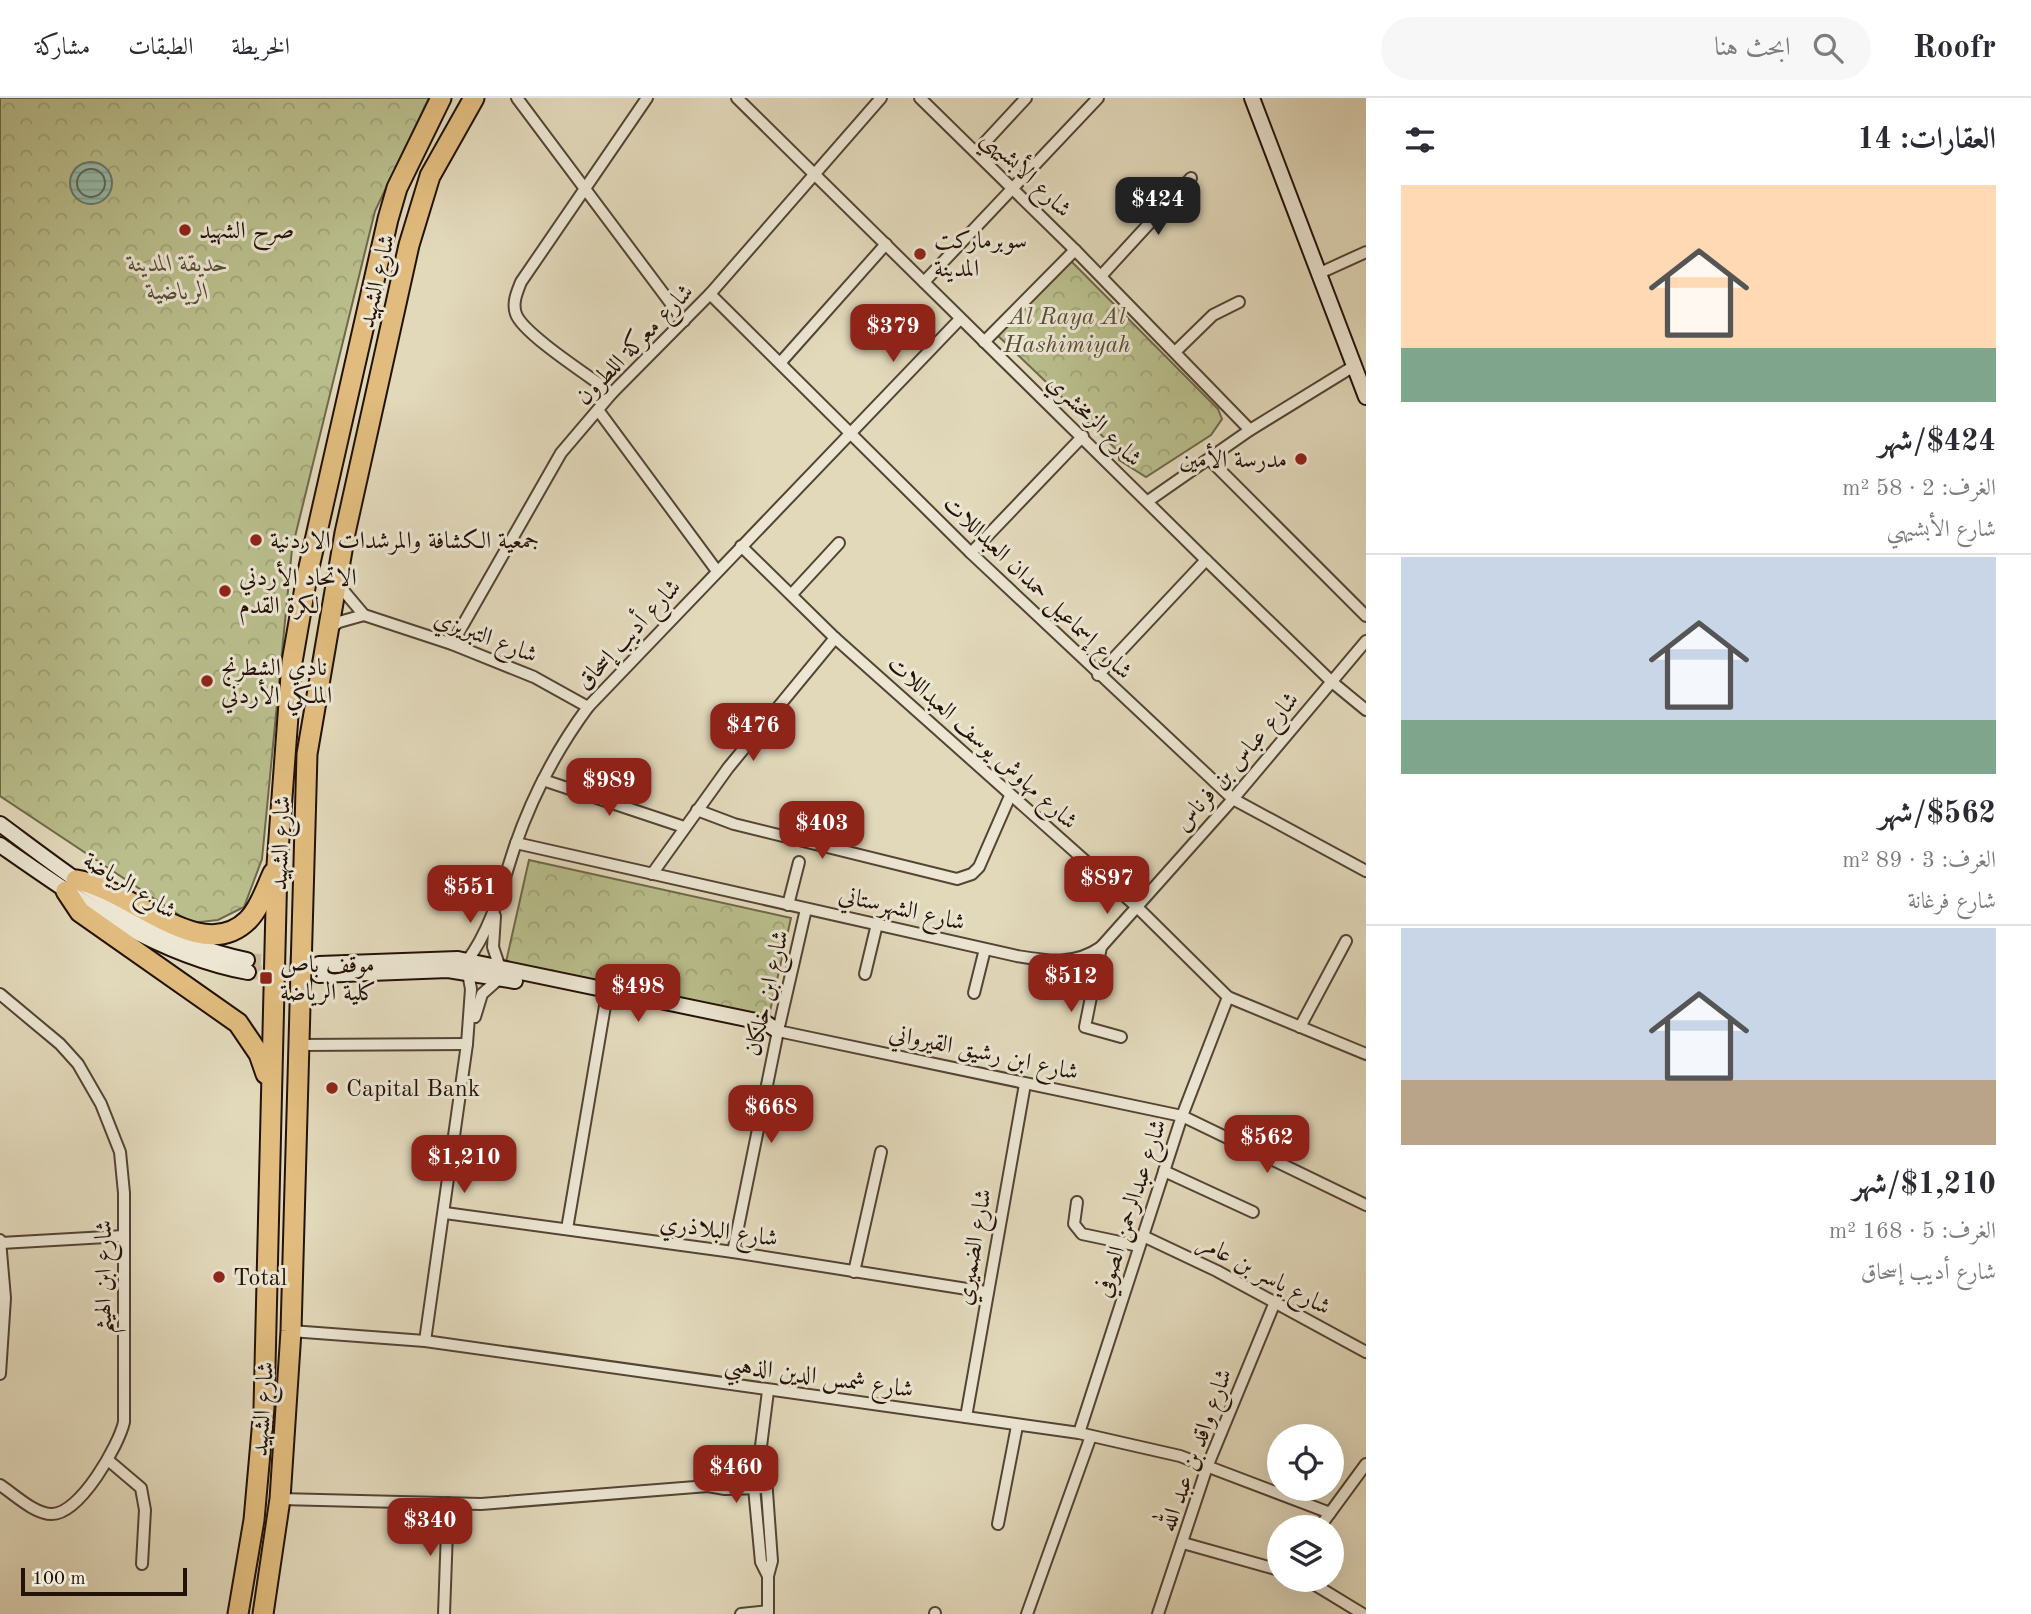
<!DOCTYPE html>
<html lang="ar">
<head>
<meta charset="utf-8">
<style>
  body { margin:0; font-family:"Old Standard TT",Amiri,serif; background:#f7f7f7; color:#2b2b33; direction:rtl; height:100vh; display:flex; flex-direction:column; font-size:26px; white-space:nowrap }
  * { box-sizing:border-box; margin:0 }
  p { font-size:23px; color:#7c7c81 }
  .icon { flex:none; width:38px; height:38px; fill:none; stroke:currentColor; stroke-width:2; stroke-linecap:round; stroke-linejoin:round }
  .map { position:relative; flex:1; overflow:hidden; direction:ltr }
  .panel { display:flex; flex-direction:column; background:#fff; width:665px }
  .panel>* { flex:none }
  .controls { position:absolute; left:1267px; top:1326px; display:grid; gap:14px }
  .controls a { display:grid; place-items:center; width:77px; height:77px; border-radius:50%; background:#fff; box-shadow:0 7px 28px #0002; font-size:35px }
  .scale { position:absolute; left:21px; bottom:18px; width:166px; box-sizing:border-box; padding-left:7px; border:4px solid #231207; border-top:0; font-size:19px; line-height:24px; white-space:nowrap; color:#231207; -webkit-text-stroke:5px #ece6d3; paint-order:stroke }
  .price { position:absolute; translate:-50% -60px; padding:0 16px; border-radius:14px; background:#8f2418; color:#fff; font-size:23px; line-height:46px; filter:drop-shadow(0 2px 4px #0008) }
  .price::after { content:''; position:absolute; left:50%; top:42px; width:21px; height:16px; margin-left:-10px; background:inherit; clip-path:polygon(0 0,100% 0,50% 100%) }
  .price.current { background:#222; color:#fff }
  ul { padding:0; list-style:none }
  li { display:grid; align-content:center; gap:14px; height:371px; padding:0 35px }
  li+li { border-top:2px solid #e1e1e2 }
  li span { display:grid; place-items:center; height:217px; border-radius:0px; color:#555 }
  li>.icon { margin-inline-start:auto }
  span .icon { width:126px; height:126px; fill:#fffc; stroke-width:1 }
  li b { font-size:30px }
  h2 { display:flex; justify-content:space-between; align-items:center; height:84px; padding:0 35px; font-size:30px }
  header { display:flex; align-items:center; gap:42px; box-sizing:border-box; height:98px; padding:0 35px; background:#fff; border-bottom:2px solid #e1e1e2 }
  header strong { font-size:33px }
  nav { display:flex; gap:38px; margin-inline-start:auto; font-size:24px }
  .search { width:490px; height:63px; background:#f7f7f7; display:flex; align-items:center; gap:18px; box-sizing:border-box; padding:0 24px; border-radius:38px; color:#7c7c81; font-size:26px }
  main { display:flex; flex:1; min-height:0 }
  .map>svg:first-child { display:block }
  .park { fill:url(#park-crowns); stroke:#6e684a; stroke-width:2 }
  .water { fill:url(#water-rules); stroke:#687769; stroke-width:2 }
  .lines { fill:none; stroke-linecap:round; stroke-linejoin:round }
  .shore { stroke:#5c6658; stroke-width:2 }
  .secondary-tunnel { stroke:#c5bba0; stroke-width:14; stroke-dasharray:14 7; stroke-linecap:butt }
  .street-casing { stroke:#534434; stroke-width:14 }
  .secondary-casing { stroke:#231207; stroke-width:18 }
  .highway-casing { stroke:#231207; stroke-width:23 }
  .street { stroke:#ece6d3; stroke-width:10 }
  .secondary { stroke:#ece6d3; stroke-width:14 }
  .highway { stroke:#e1bc7e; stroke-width:19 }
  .poi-dot { fill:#8f2418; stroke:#ece6d3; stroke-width:2.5 }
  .labels { text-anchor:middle; stroke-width:6; stroke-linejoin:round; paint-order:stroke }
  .street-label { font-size:24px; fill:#231207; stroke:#ece6d3 }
  .poi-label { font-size:24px; fill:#231207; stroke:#ece6d3; text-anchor:start }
  .park-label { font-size:24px; font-style:italic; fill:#584e36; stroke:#ece6d3 }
</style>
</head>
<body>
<header>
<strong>Roofr</strong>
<div class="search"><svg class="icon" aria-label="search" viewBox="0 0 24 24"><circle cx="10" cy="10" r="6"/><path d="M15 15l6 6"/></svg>ابحث هنا</div>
<nav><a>الخريطة</a><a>الطبقات</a><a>مشاركة</a></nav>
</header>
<main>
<section class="panel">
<h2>العقارات: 14<svg class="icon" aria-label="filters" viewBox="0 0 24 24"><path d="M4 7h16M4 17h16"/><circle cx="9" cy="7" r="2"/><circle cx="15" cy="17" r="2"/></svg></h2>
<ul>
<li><span style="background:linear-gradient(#ffd9b3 75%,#7fa58c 0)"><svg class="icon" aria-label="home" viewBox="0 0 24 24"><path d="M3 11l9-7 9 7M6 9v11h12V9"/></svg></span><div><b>$424/شهر</b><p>الغرف: 2 · 58 m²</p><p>شارع الأبشيهي</p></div></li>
<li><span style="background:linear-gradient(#c9d6e8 75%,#7fa58c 0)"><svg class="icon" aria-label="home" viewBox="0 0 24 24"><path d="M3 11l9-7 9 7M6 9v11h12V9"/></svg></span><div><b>$562/شهر</b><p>الغرف: 3 · 89 m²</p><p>شارع فرغانة</p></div></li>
<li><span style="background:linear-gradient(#c9d6e8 70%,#b9a48a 0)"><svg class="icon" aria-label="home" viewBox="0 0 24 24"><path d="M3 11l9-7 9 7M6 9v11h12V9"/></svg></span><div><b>$1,210/شهر</b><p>الغرف: 5 · 168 m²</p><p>شارع أديب إسحاق</p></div></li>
</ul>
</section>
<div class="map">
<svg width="1366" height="1516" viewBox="0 0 1366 1516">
  <defs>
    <pattern id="park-crowns" width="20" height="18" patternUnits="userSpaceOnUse" patternTransform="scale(1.75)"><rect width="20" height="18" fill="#b9be8c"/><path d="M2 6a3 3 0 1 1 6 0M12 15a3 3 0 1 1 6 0" fill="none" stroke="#9fa277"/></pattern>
    <pattern id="water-rules" width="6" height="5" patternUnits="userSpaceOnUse" patternTransform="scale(1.75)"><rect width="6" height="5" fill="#96bbaa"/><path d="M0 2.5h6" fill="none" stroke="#81a091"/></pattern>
  </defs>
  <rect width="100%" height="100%" fill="#e2d9bb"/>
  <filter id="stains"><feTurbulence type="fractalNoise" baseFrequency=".00286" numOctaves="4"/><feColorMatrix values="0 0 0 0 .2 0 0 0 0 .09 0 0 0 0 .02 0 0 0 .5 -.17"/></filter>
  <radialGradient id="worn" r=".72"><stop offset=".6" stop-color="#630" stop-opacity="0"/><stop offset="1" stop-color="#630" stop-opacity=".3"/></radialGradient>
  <g class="park">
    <polygon points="0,0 429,0 375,113 292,451 262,761 244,809 218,822 191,825 0,698"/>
    <polygon points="1066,158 1218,311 1222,321 1211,337 1146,379 1119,362 1119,354 993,233"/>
    <polygon points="529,762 791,820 768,922 506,864"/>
  </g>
  <circle class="water" cx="91" cy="85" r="21"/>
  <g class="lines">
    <circle class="shore" cx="91" cy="85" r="14"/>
    <g class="secondary-tunnel">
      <polyline points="247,862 311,866"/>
      <polyline points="248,874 319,877"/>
    </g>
    <defs>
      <g id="street">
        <polyline points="517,0 684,223"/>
        <polyline points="737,0 1206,462 1332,584 1366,612"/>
        <polyline points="920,0 1075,152 1250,332"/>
        <polyline points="976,54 1026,0"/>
        <polyline points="1320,175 1366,154"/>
        <polyline points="1101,178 1191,80"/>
        <polyline points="924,184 1098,0"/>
        <polyline points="710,196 971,455 1233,701 1366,773"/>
        <polyline points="984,244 1075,152"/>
        <polyline points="1175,254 1213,217 1239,204"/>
        <polyline points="781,264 886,146"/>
        <path d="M612,295C592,280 523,236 516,216C512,205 517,194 521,184L647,0"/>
        <polyline points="598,312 717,473"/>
        <polyline points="1209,361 1366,518"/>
        <polyline points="1148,403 1250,332 1354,268"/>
        <polyline points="741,448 835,540 1137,809 1228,899 1366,956"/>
        <polyline points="971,455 1083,338"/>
        <polyline points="337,485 364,517 452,546 534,579 588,609"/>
        <polyline points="792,496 839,445"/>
        <polyline points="329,531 339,524 364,517"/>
        <polyline points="452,546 561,355 612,295 710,196 881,0"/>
        <polyline points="1098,577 1206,462"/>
        <polyline points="543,682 684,729"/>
        <polyline points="697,712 734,726 957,781 972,776 979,769 1010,698"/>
        <path d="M516,745L1017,858C1047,863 1074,868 1101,849L1233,701L1366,543"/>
        <polyline points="652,776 728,670 835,540"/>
        <polyline points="788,807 799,764"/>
        <polyline points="495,818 493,849 500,870"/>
        <polyline points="1101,849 1085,929 1121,939"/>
        <path d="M467,863C492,830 502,787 515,748C532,699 557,651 588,609L960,221"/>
        <polyline points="865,876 877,826"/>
        <polyline points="974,895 985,851"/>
        <path d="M0,896L60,946L78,966L101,1006L120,1054L124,1095V1324C119,1347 80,1416 52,1416C34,1416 14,1396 0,1387"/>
        <polyline points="475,919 482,896 500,880"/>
        <polyline points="1300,929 1346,843"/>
        <polyline points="778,933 1182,1018 1366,1107"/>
        <polyline points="299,947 467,946"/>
        <polyline points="1164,1073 1253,1114"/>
        <polyline points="1077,1104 1074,1126 1082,1136 1139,1148"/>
        <polyline points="445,1115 733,1154 986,1194"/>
        <polyline points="567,1131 606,902"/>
        <polyline points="1143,1138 1217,1173 1366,1254"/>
        <polyline points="0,1142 5,1200 0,1276"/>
        <polyline points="1,1145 124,1138"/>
        <polyline points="733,1154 778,933 806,811"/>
        <polyline points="854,1174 881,1054"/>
        <polyline points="291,1233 425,1243 1079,1335 1180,1358 1330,1415"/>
        <polyline points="425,1243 467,946 471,891 468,875"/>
        <polyline points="966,1319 1025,986"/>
        <polyline points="1079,1335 1182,1018 1228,899"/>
        <polyline points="760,1356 765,1366 772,1463 768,1478 768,1516"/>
        <polyline points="108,1362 141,1390 145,1412 142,1466"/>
        <polyline points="711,1387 757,1379"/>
        <polyline points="280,1401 481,1406 708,1388 725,1391 766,1390"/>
        <polyline points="998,1426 1017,1328"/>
        <polyline points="1319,1430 1366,1366"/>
        <polyline points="1183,1445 1279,1472"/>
        <polyline points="768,1478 761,1464 753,1379 754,1366 760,1356 768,1293"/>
        <polyline points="1307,1482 1363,1516"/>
        <polyline points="444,1516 448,1405"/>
        <polyline points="741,1516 768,1513"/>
        <polyline points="935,1516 935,1515"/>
        <polyline points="1027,1516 1091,1338"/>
        <polyline points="1158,1516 1207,1369 1275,1204"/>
      </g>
      <g id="secondary">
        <polyline points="1252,0 1366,299"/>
        <path d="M0,726C77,783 151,843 247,862"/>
        <path d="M0,747C76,800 155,857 248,874"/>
        <polyline points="319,866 458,861 766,925 778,933"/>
        <polyline points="319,877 448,872 515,883"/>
      </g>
      <g id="highway">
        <path d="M76,782C130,790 201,869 248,822C260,810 266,790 273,775"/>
        <polyline points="66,793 80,814 238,925 259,956 266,976"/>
        <polyline points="238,1516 254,1422 264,1310 277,767 292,564 307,478 388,121 397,90 441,0"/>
        <polyline points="263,1516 280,1401 291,1233 307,656 345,435 409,147 430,78 474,0"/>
      </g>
    </defs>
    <use href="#street" class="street-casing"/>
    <use href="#secondary" class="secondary-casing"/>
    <use href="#highway" class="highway-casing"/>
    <use href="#street" class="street"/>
    <use href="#secondary" class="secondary"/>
    <use href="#highway" class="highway"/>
  </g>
  <g class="poi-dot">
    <circle cx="185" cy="132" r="7"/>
    <circle cx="920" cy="156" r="7"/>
    <circle cx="1301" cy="361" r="7"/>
    <circle cx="256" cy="442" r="7"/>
    <circle cx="225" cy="493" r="7"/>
    <circle cx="207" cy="583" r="7"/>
    <rect x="259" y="873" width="14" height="14" rx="3.5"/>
    <circle cx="332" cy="990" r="7"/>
    <circle cx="219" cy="1179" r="7"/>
  </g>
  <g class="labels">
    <g class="street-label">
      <text transform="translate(1027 75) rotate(44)" y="8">شارع الأبشيهي</text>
      <text transform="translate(376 183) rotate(-77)" y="8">شارع الشهيد</text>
      <text transform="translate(634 246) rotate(-46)" y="8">شارع معركة اللطرون</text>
      <text transform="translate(1095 322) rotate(44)" y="8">شارع الزمخشري</text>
      <text transform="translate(1038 489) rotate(44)" y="8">شارع إسماعيل حمدان العبداللات</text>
      <text transform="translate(628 536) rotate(-47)" y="8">شارع أديب إسحاق</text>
      <text transform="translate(486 538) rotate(21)" y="8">شارع التبريزي</text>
      <text transform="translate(983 644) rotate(42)" y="8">شارع مهاوش يوسف العبداللات</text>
      <text transform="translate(1236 663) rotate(-49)" y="8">شارع عباس بن فرناس</text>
      <text transform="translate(280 745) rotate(-88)" y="8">شارع الشهيد</text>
      <text transform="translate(130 787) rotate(32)" y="8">شارع الرياضة</text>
      <text transform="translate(902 810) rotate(13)" y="8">شارع الشهرستاني</text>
      <text transform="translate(766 895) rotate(-77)" y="8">شارع ابن خلكان</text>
      <text transform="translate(984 954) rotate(12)" y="8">شارع ابن رشيق القيرواني</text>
      <text transform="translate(1130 1110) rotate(-72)" y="8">شارع عبدالرحمن الصوفي</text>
      <text transform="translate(719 1132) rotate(8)" y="8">شارع البلاذري</text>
      <text transform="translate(973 1149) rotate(-80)" y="8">شارع الضميري</text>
      <text transform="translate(1265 1176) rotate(28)" y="8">شارع ياسر بن عامر</text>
      <text transform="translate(103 1179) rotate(-90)" y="8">شارع ابن الهيثم</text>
      <text transform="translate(819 1278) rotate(8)" y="8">شارع شمس الدين الذهبي</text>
      <text transform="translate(262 1311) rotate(-86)" y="8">شارع الشهيد</text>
      <text transform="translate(1195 1352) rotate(-70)" y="8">شارع واقد بن عبد الله</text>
    </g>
    <g class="poi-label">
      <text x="199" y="140">صرح الشهيد</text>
      <text x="934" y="150">سوبرماركت<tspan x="934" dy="28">المدينة</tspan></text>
      <text x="1287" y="369" text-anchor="end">مدرسة الأمين</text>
      <text x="270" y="450">جمعية الكشافة والمرشدات الاردنية</text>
      <text x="239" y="487">الاتحاد الأردني<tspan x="239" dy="28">لكرة القدم</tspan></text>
      <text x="221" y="577">نادي الشطرنج<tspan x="221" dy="28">الملكي الأردني</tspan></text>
      <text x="280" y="874">موقف باص<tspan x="280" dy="28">كلية الرياضة</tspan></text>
      <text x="346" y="998">Capital Bank</text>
      <text x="233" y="1187">Total</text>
    </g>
    <g class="park-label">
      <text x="178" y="173">حديقة المدينة<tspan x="178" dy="28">الرياضية</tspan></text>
      <text x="1067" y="226">Al Raya Al<tspan x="1067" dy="28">Hashimiyah</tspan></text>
    </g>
  </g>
  <rect width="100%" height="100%" filter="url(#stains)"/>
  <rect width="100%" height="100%" fill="url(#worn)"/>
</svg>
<div class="controls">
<a><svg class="icon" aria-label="locate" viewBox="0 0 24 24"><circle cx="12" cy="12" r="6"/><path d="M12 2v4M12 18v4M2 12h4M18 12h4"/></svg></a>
<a><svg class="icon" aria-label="layers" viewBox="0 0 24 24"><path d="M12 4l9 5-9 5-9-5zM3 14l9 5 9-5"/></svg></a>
</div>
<div class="scale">100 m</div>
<b class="price current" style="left:1158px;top:139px">$424</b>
<b class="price" style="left:893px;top:266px">$379</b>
<b class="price" style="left:753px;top:665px">$476</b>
<b class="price" style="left:609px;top:720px">$989</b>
<b class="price" style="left:822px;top:763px">$403</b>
<b class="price" style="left:1107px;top:818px">$897</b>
<b class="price" style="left:470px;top:827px">$551</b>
<b class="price" style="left:1071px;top:916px">$512</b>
<b class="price" style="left:638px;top:926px">$498</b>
<b class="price" style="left:771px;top:1047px">$668</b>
<b class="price" style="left:1267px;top:1077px">$562</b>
<b class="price" style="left:464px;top:1097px">$1,210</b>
<b class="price" style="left:736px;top:1407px">$460</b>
<b class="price" style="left:430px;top:1460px">$340</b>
</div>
</main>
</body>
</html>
